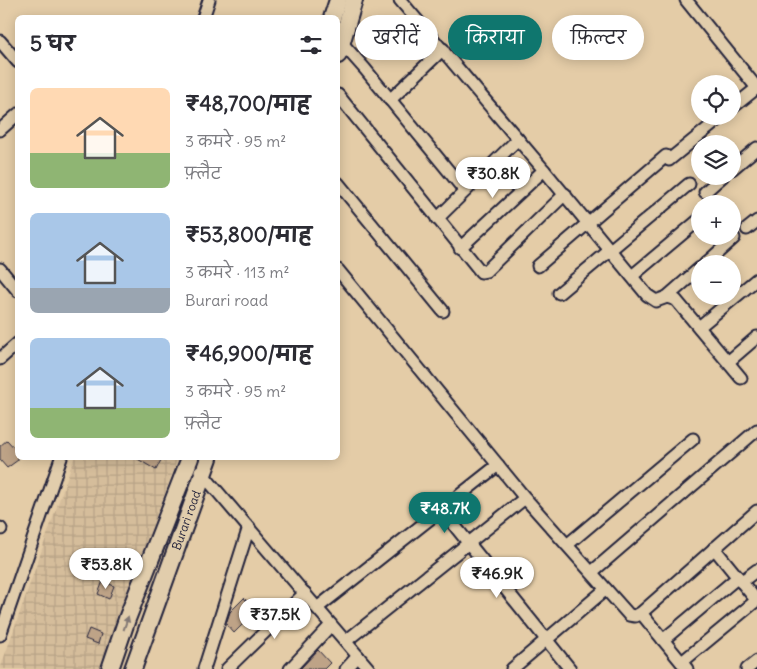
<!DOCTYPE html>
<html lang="hi">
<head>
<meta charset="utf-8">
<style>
  body { margin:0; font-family:Delius,"Playpen Sans Deva",sans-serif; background:#f2f2f3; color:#2b2b33; height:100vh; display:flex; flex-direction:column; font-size:19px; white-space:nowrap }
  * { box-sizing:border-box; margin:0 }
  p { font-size:16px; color:#7c7c81 }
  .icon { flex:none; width:28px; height:28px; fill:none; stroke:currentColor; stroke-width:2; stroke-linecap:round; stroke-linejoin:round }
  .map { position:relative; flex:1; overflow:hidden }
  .details { position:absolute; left:15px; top:15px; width:325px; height:445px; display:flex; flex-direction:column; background:#fff; border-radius:8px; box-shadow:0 2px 12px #0003 }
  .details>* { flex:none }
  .hud { position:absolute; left:355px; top:15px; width:326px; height:45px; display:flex; gap:10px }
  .buttons { position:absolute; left:691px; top:75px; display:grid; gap:10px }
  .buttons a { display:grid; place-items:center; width:50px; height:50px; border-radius:50%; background:#fff; box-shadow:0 2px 12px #0003; font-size:25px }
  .price { position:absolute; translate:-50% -42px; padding:0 11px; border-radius:18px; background:#fff; color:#222; font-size:16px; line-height:32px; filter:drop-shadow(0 1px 2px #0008) }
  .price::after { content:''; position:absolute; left:50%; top:30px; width:15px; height:11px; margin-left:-8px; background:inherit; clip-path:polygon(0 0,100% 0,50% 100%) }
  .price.on { background:#0f766e; color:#fff }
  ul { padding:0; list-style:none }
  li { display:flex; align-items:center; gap:15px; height:125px; padding:0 15px }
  li span { display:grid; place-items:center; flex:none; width:140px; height:100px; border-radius:8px; color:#555 }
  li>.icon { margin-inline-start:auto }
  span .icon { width:60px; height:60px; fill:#fffc; stroke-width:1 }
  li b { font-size:21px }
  h2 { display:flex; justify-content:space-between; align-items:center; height:60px; padding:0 15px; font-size:21px }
  .chip { padding:0 18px; border-radius:22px; background:#fff; box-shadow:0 2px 12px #0003; font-size:18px; line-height:45px }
  .chip.on { background:#0f766e; color:#fff }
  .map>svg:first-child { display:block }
  .industrial { fill:url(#industrial-grid) }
  .building { fill:#bea387; stroke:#22223b }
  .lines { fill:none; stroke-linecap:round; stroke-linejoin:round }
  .street-casing { stroke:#22223b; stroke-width:15 }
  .secondary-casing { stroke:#22223b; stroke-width:20 }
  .street { stroke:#e1cdac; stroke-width:11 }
  .secondary { stroke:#e1cdac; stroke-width:16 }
  .oneway { fill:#827874 }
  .labels { text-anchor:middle; stroke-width:4; stroke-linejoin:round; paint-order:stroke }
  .street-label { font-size:12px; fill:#22223b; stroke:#e1cdac }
</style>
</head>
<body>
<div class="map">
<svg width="757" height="669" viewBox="0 0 757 669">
  <defs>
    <pattern id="industrial-grid" width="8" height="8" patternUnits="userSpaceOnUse" patternTransform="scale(1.25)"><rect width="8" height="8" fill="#d5bd9b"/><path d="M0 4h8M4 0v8" fill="none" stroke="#b7a286"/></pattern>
  </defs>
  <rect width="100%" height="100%" fill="#e4cca7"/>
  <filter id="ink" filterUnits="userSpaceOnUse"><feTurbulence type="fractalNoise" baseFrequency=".02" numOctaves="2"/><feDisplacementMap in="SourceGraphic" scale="10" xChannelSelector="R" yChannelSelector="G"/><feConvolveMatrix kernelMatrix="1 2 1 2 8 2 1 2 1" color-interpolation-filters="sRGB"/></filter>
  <g filter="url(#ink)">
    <polygon class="industrial" points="74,458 178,458 99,669 0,669"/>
    <g class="building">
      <polygon points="7,440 18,452 18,460 7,468 0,460 0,446"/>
      <polygon points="136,458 162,458 156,470"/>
      <polygon points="103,581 114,586 109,599 98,594"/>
      <polygon points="244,598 256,611 234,633 226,624 230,612"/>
      <polygon points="89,629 101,634 98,644 85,639"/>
      <polygon points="318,650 330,663 324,669 300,669"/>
    </g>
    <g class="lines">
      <defs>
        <g id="street">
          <polyline points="400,0 544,170 647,295 656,301 667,297 676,300 741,378"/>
          <polyline points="686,0 757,88"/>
          <polyline points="203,18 209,0"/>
          <polyline points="0,41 18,62"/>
          <polyline points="341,42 365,69 465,191"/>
          <polyline points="338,95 481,272 486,271 565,194"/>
          <polyline points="390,100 443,49"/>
          <polyline points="732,108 757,88"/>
          <polyline points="0,130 18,114"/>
          <polyline points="732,169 757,148"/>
          <polyline points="338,183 443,311"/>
          <polyline points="705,192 723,176"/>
          <polyline points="437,219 518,139"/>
          <polyline points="747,229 757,221"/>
          <polyline points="460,248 544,170"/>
          <polyline points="705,264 734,238"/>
          <polyline points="538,266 666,156 669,160 723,116"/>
          <polyline points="0,269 18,291"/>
          <polyline points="338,270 525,498 629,615 635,616 641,613 757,511"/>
          <polyline points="632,276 700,219"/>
          <polyline points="559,293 689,184"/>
          <polyline points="667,297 700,268"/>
          <polyline points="699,327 757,279"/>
          <polyline points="0,359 18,343"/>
          <polyline points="728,362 757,337"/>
          <polyline points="200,471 369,669"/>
          <polyline points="442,510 570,669"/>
          <polyline points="0,528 1,529"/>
          <polyline points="567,545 693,439"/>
          <polyline points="714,548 757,601"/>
          <polyline points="592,572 757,430"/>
          <polyline points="741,582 757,570"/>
          <polyline points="317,608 498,465"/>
          <polyline points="641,613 687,669"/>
          <polyline points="0,635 61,458"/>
          <polyline points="663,640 738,577"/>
          <polyline points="346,641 525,498"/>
          <polyline points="682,662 757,600"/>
          <polyline points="204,669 249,527"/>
          <polyline points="227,669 305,593"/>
          <polyline points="290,669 331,625"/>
          <polyline points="346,669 358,656"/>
          <polyline points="512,669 606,589"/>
          <polyline points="747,669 757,661"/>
        </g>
        <g id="secondary">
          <polyline points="332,18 338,0"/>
          <polyline points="338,55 354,0"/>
          <polyline points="110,669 127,619 190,458"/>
          <path id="s1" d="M133,669L209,458"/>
        </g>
      </defs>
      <use href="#street" class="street-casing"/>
      <use href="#secondary" class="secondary-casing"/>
      <use href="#street" class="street"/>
      <use href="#secondary" class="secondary"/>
    </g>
    <defs><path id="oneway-solid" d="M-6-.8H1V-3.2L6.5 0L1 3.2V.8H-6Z" transform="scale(1.25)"/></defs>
    <use class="oneway" href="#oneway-solid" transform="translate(126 623) rotate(-71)"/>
  </g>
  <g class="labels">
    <g class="street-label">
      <text dy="4" stroke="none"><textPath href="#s1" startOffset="158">Burari road</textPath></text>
    </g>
  </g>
</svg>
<div class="buttons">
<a><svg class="icon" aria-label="locate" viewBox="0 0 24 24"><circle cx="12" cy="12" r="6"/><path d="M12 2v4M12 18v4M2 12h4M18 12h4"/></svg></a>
<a><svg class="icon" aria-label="layers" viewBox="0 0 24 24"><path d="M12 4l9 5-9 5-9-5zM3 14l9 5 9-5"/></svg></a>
<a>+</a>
<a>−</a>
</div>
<b class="price" style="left:493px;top:199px">₹30.8K</b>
<b class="price on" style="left:445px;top:534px">₹48.7K</b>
<b class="price" style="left:106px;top:590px">₹53.8K</b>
<b class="price" style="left:497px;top:599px">₹46.9K</b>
<b class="price" style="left:275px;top:640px">₹37.5K</b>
<div class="hud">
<a class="chip">खरीदें</a>
<a class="chip on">किराया</a>
<a class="chip">फ़िल्टर</a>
</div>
<section class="details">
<h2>5 घर<svg class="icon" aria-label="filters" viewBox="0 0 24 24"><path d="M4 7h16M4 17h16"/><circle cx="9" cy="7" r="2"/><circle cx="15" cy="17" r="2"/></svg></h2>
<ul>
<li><span style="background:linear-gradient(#ffd9b3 65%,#8fb573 0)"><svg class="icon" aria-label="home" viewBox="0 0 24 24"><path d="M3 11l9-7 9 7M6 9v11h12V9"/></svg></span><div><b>₹48,700/माह</b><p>3 कमरे · 95 m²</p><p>फ़्लैट</p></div></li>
<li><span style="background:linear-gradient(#a9c7e8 75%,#9aa5b1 0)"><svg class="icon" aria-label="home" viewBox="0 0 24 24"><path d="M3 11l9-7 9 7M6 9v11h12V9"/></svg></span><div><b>₹53,800/माह</b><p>3 कमरे · 113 m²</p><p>Burari road</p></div></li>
<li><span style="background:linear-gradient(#a9c7e8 70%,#8fb573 0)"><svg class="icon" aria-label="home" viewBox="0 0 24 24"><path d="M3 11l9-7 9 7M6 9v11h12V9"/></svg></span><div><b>₹46,900/माह</b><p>3 कमरे · 95 m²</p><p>फ़्लैट</p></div></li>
</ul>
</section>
</div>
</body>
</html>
